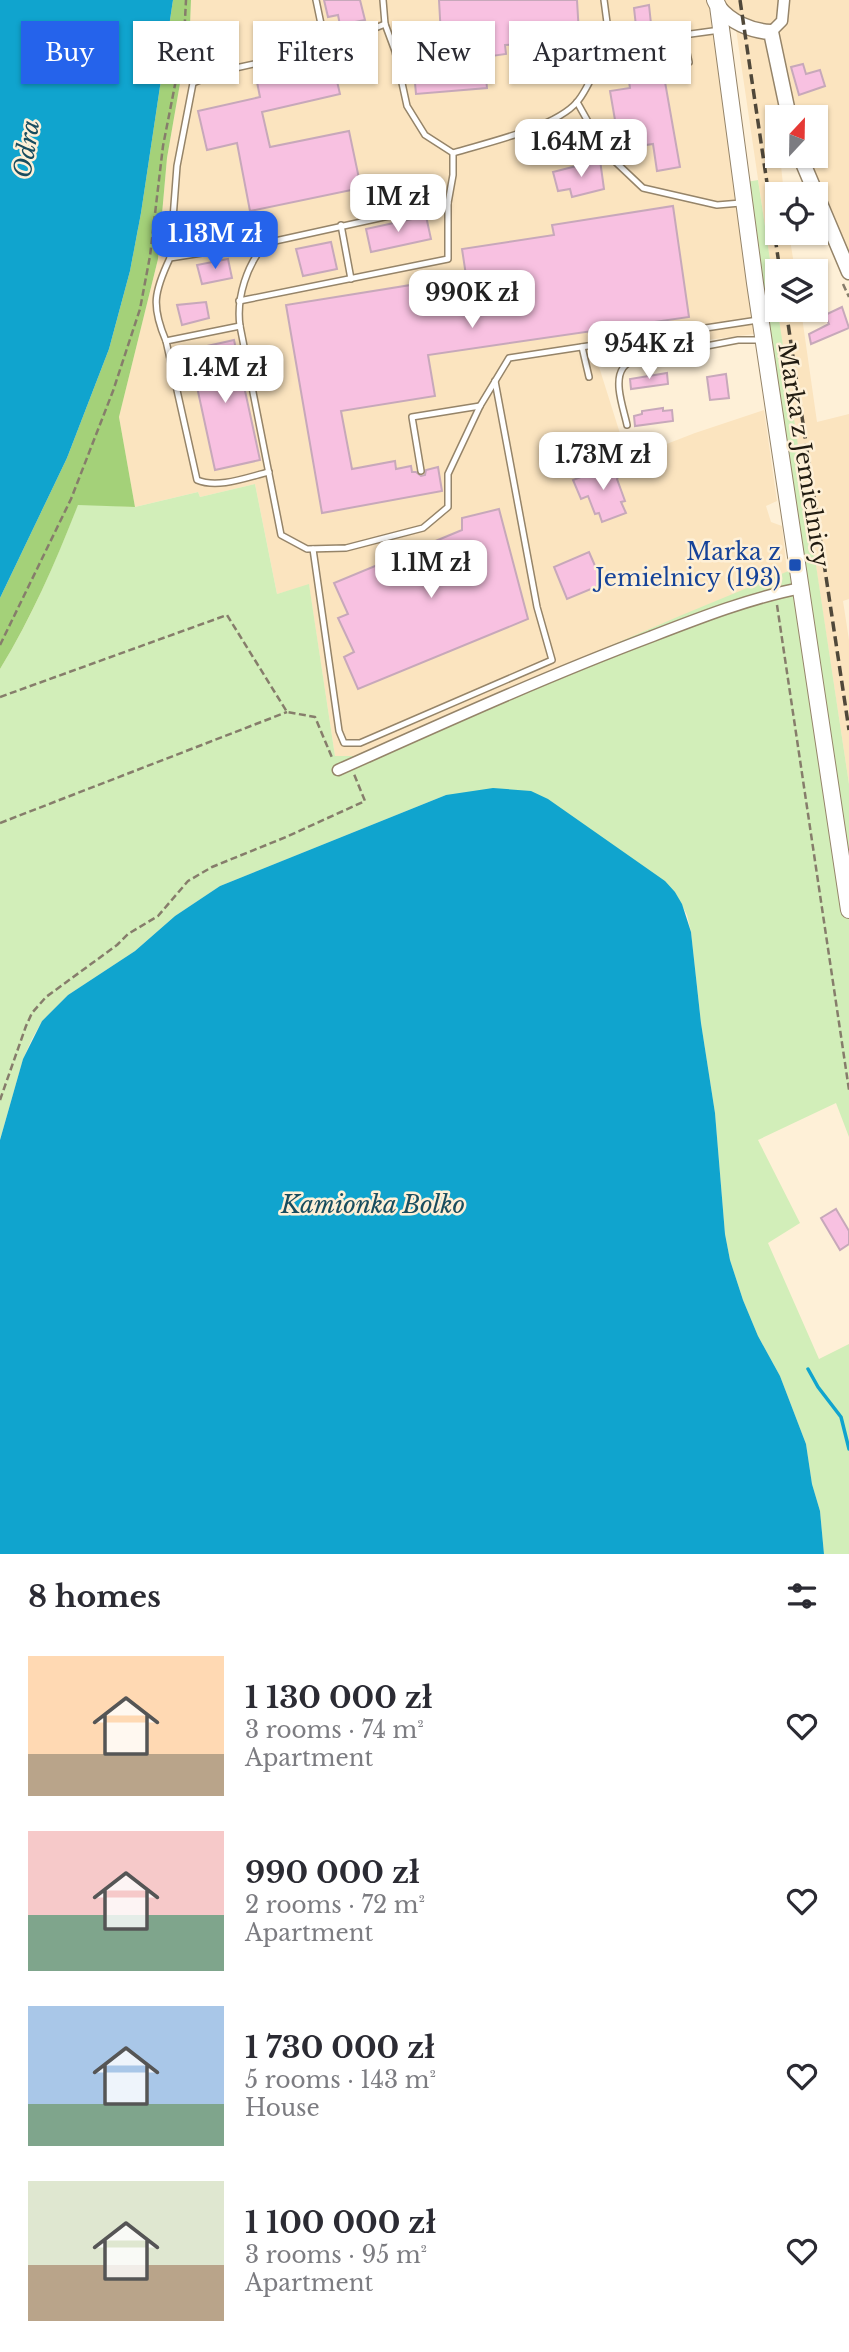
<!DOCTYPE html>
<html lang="en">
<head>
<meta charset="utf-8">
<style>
  body { margin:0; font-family:"Libre Baskerville",serif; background:#f2f2f3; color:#2b2b33; height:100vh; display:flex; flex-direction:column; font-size:26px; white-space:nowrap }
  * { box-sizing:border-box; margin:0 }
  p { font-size:23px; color:#7c7c81 }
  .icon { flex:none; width:38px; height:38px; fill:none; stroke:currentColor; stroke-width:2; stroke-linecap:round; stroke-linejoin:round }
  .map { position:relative; height:1554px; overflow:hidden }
  .side { display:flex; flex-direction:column; background:#fff; flex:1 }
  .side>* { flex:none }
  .top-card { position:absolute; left:21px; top:21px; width:808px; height:63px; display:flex; gap:14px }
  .needle { width:46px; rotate:22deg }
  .fabs { position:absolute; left:765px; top:105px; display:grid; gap:14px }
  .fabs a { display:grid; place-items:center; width:63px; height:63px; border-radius:0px; background:#fff; box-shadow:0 2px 5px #0004; font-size:35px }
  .price { position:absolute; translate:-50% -60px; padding:0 16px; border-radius:14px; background:#fff; color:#222; font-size:23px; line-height:46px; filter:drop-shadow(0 2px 4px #0008) }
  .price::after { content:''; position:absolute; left:50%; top:42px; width:21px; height:16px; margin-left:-10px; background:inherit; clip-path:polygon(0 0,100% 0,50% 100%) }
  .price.on { background:#2563eb; color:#fff }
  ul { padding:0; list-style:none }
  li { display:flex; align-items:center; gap:21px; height:175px; padding:0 28px }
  li span { display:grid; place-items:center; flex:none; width:196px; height:140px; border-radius:0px; color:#555 }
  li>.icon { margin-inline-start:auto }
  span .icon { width:84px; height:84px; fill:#fffc; stroke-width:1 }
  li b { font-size:30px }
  h2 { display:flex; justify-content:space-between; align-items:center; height:84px; padding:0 28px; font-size:30px }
  .tag { padding:0 24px; border-radius:0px; background:#fff; box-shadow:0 2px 5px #0004; font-size:24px; line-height:63px }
  .tag.on { background:#2563eb; color:#fff }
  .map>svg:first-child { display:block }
  .built { fill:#fbe4bf }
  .green { fill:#d2eeb9 }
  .forest { fill:#a4d179 }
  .water { fill:#10a4ce }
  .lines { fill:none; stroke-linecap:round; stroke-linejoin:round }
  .stream { stroke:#10a4ce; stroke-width:3.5 }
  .building { fill:#f8c1e1; stroke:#c7a8ba; stroke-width:2 }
  .service-casing { stroke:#958469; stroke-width:8 }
  .minor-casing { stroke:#958469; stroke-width:13 }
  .tertiary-casing { stroke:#958469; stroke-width:17 }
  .secondary-casing { stroke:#958469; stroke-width:18 }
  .path { stroke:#867d6b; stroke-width:2.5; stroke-dasharray:7 3.5; stroke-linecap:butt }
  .service { stroke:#fff; stroke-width:5 }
  .minor { stroke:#fff; stroke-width:10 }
  .tertiary { stroke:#fff; stroke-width:14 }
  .secondary { stroke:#fff; stroke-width:16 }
  .rail { stroke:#50483a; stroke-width:3.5; stroke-dasharray:10 5; stroke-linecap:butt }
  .transit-dot { fill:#1a4fb4; stroke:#fef0d7; stroke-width:2.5 }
  .labels { text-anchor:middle; stroke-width:5; stroke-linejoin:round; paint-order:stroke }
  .street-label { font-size:23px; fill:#221c11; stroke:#fef0d7 }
  .transit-label { font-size:23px; fill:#164399; stroke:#fef0d7; text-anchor:end }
  .water-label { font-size:24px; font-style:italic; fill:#184c5e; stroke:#fef0d7 }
</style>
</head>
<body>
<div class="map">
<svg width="849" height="1554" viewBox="0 0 849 1554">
  <rect width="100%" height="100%" fill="#fef0d7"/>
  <polygon class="built" points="191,0 849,0 849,272 800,156 816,156 816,117 777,117 777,156 780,156 784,194 777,194 777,233 789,233 795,271 777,271 777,310 801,310 817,422 849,414 849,599 843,601 849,640 849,784 780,329 736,29 724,14 763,333 595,354 628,459 695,433 764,410 777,501 766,506 771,522 782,526 787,572 354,756 335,756 309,585 277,594 255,484 200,497 198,492 135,507 119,417 158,259 167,158 190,26"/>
  <path class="green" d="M758,180L849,784V1137L836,1103L758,1140L800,1223L768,1243L819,1359L849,1344V1554H824L820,1511L812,1484L806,1444L780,1376L758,1336L743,1300L730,1260L725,1234L715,1113L701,1023L691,932L687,915L675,892L446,795L220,886L175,916L135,951L68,995L42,1021L32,1039L23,1059L0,1140V669C32,617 56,561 78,504L135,507L198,492L200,497L255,484L277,594L309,584L335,756H354L682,615L798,567L741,183Z"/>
  <path class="forest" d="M173,0H191L190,26L167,158L158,259L119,417L135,507L78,505C56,561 32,617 0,669V598L67,458L109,349L130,271L141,213Z"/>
  <g class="water">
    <polygon points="0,0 173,0 141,213 130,271 109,349 67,458 0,598"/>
    <polygon points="493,788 531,791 548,799 665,881 675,892 682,904 691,932 701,1023 715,1113 725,1234 730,1260 743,1300 758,1336 780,1376 806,1444 812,1484 820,1511 824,1554 0,1554 0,1140 23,1059 42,1021 68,995 135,951 175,916 220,886 446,795"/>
  </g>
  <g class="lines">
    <polyline class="stream" points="808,1369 818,1387 841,1417 849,1449"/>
  </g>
  <g class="building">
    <polygon points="324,0 360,0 365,20 340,25 338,15 328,17"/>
    <polygon points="439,0 577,0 580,51 560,53 561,64 535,66 533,43 505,45 506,54 484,57 487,88 416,94 411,39 441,36"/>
    <polygon points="649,5 651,24 636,26 634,8"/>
    <polygon points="669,43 673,63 662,65 680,167 657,171 653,144 620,149 610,91 630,88 624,51"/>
    <polygon points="332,60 340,94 262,112 270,147 349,131 361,188 250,211 237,143 207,150 198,111 260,97 256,77"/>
    <polygon points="803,64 806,74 820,70 825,86 799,95 791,67"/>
    <polygon points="600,160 604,189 572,197 570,189 558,191 553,172"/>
    <polygon points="673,206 689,317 428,355 435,396 341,411 352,469 395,461 396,469 411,466 412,472 416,472 421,476 425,475 426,470 438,467 442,491 322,513 286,305 417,284 420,302 469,295 462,249 554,235 552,225"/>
    <polygon points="426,216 431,239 371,252 366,229"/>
    <polygon points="331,242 337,269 303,276 296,249"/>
    <polygon points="228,259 232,278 202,284 197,265"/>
    <polygon points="206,302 209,318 182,325 177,305"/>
    <polygon points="842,307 849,328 811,344 809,334 829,324 825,315"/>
    <polygon points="234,340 260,460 215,470 189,350"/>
    <polygon points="667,373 668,384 631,389 630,379"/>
    <polygon points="726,374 729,398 710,400 707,377"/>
    <polygon points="663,408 663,411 672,410 673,421 635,426 634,416 642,414 642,411"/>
    <polygon points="614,464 620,468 621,472 617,479 625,501 621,502 626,513 602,522 599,513 595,514 588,496 581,499 573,480"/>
    <polygon points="499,509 528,619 358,689 344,657 354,652 338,618 348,614 334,583 462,530 462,518"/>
    <polygon points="589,552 603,584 567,599 554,567"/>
    <polygon points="836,1209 849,1231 849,1244 840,1250 821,1218"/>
  </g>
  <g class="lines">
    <defs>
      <g id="service">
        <polyline points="316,0 326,48"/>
        <polyline points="383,0 385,24 395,51 407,106 425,135 453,153"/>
        <polyline points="604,0 610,45"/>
        <polyline points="683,35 689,62"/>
        <polyline points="577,102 605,152 643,188 717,205 741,203"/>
        <path d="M448,203L266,243C247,264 236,298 240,326L281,535L307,549L346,548L423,528L448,507V474L480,406L509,358L758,320"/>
        <polyline points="341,225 351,279"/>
        <polyline points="170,258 177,166 193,83 222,71 326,48 385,24"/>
        <path d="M239,301L448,259V203L453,175V153C485,143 555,128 577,102C589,88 596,66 605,49L610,45L720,30"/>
        <path d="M240,326L166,341L197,480C218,489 248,477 269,472"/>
        <path d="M166,341C151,306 154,292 170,258L266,243"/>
        <polyline points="582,347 589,377"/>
        <path d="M627,425C624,410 613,382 623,368C626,363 632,361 638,359L738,340H763"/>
        <polyline points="421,471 412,417 480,406"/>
        <polyline points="313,549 339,731 344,743 360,743 552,660 537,607 495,381"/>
      </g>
      <g id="minor">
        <polyline points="771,32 782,21 784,0"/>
        <path d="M338,770C441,724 544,677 650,637C699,618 750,598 801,588"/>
      </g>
      <g id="tertiary">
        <path d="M718,6C730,22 751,31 771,32L789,117"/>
        <polyline points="800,156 849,272"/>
      </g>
      <polyline id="secondary" points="715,0 718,6 755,283 849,910"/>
    </defs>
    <use href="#service" class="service-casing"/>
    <use href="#minor" class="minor-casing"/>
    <use href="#tertiary" class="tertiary-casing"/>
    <use href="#secondary" class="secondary-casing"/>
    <g class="path">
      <polyline points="843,284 849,297"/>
      <polyline points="777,605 849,1090"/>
      <polyline points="0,645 71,499 113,391 140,309 150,256 163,146 184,39 186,0"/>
      <polyline points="0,697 227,615 287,712 315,717 333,760"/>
      <polyline points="0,823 287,712"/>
      <polyline points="0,1100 26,1026 32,1013 46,997 117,945 128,934 158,916 188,881 212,867 286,837 365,801 354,774"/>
    </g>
    <use href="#service" class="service"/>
    <use href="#minor" class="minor"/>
    <use href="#tertiary" class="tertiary"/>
    <use href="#secondary" class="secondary"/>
    <g class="rail">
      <polyline points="740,0 780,271"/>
      <polyline points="786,310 849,730"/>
    </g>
  </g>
  <rect class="transit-dot" x="788" y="558" width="14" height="14" rx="3.5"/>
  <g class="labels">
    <g class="street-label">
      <text transform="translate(804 455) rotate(81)" y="8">Marka z Jemielnicy</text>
    </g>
    <g class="transit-label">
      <text x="781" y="560">Marka z<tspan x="781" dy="26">Jemielnicy (193)</tspan></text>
    </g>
    <g class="water-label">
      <text transform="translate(27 149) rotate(-81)" y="8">Odra</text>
      <text x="373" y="1213">Kamionka Bolko</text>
    </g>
  </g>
</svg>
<div class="fabs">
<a><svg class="needle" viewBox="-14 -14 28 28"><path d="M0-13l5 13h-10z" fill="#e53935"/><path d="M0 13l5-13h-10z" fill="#7c7c81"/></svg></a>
<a><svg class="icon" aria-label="locate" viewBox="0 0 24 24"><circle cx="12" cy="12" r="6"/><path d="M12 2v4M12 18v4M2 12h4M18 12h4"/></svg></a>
<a><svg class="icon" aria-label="layers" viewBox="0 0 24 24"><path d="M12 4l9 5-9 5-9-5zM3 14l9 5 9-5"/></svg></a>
</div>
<b class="price" style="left:581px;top:179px">1.64M zł</b>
<b class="price" style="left:398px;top:234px">1M zł</b>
<b class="price on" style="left:215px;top:271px">1.13M zł</b>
<b class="price" style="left:472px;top:330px">990K zł</b>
<b class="price" style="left:649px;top:381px">954K zł</b>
<b class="price" style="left:225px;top:405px">1.4M zł</b>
<b class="price" style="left:603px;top:492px">1.73M zł</b>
<b class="price" style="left:431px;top:600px">1.1M zł</b>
<div class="top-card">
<a class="tag on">Buy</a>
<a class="tag">Rent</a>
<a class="tag">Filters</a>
<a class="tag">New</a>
<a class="tag">Apartment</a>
</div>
</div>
<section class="side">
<h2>8 homes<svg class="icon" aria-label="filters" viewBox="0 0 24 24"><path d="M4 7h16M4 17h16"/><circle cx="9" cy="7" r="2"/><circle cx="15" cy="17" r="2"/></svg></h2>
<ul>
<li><span style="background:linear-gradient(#ffd9b3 70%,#b9a48a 0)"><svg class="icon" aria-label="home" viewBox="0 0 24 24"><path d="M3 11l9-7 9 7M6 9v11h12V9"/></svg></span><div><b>1 130 000 zł</b><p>3 rooms · 74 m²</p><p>Apartment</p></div><svg class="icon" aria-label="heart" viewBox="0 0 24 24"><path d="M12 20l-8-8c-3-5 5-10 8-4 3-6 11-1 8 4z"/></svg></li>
<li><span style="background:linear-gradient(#f6c9c9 60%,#7fa58c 0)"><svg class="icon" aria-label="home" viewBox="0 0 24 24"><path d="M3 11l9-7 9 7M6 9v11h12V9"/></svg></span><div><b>990 000 zł</b><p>2 rooms · 72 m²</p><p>Apartment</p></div><svg class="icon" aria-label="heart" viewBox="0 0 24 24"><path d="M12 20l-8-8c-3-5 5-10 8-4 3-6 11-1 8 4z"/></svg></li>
<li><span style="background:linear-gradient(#a9c7e8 70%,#7fa58c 0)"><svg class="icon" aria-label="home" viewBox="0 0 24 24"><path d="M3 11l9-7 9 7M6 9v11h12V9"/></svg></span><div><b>1 730 000 zł</b><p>5 rooms · 143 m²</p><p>House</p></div><svg class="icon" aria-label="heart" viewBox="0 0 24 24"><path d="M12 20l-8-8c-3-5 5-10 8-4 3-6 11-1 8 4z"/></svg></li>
<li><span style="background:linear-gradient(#dfe7d0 60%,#b9a48a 0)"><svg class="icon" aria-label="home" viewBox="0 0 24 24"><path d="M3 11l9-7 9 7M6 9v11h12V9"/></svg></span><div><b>1 100 000 zł</b><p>3 rooms · 95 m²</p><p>Apartment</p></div><svg class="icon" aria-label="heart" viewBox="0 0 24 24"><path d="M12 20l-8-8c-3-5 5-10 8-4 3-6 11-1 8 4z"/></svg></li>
</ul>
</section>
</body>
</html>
